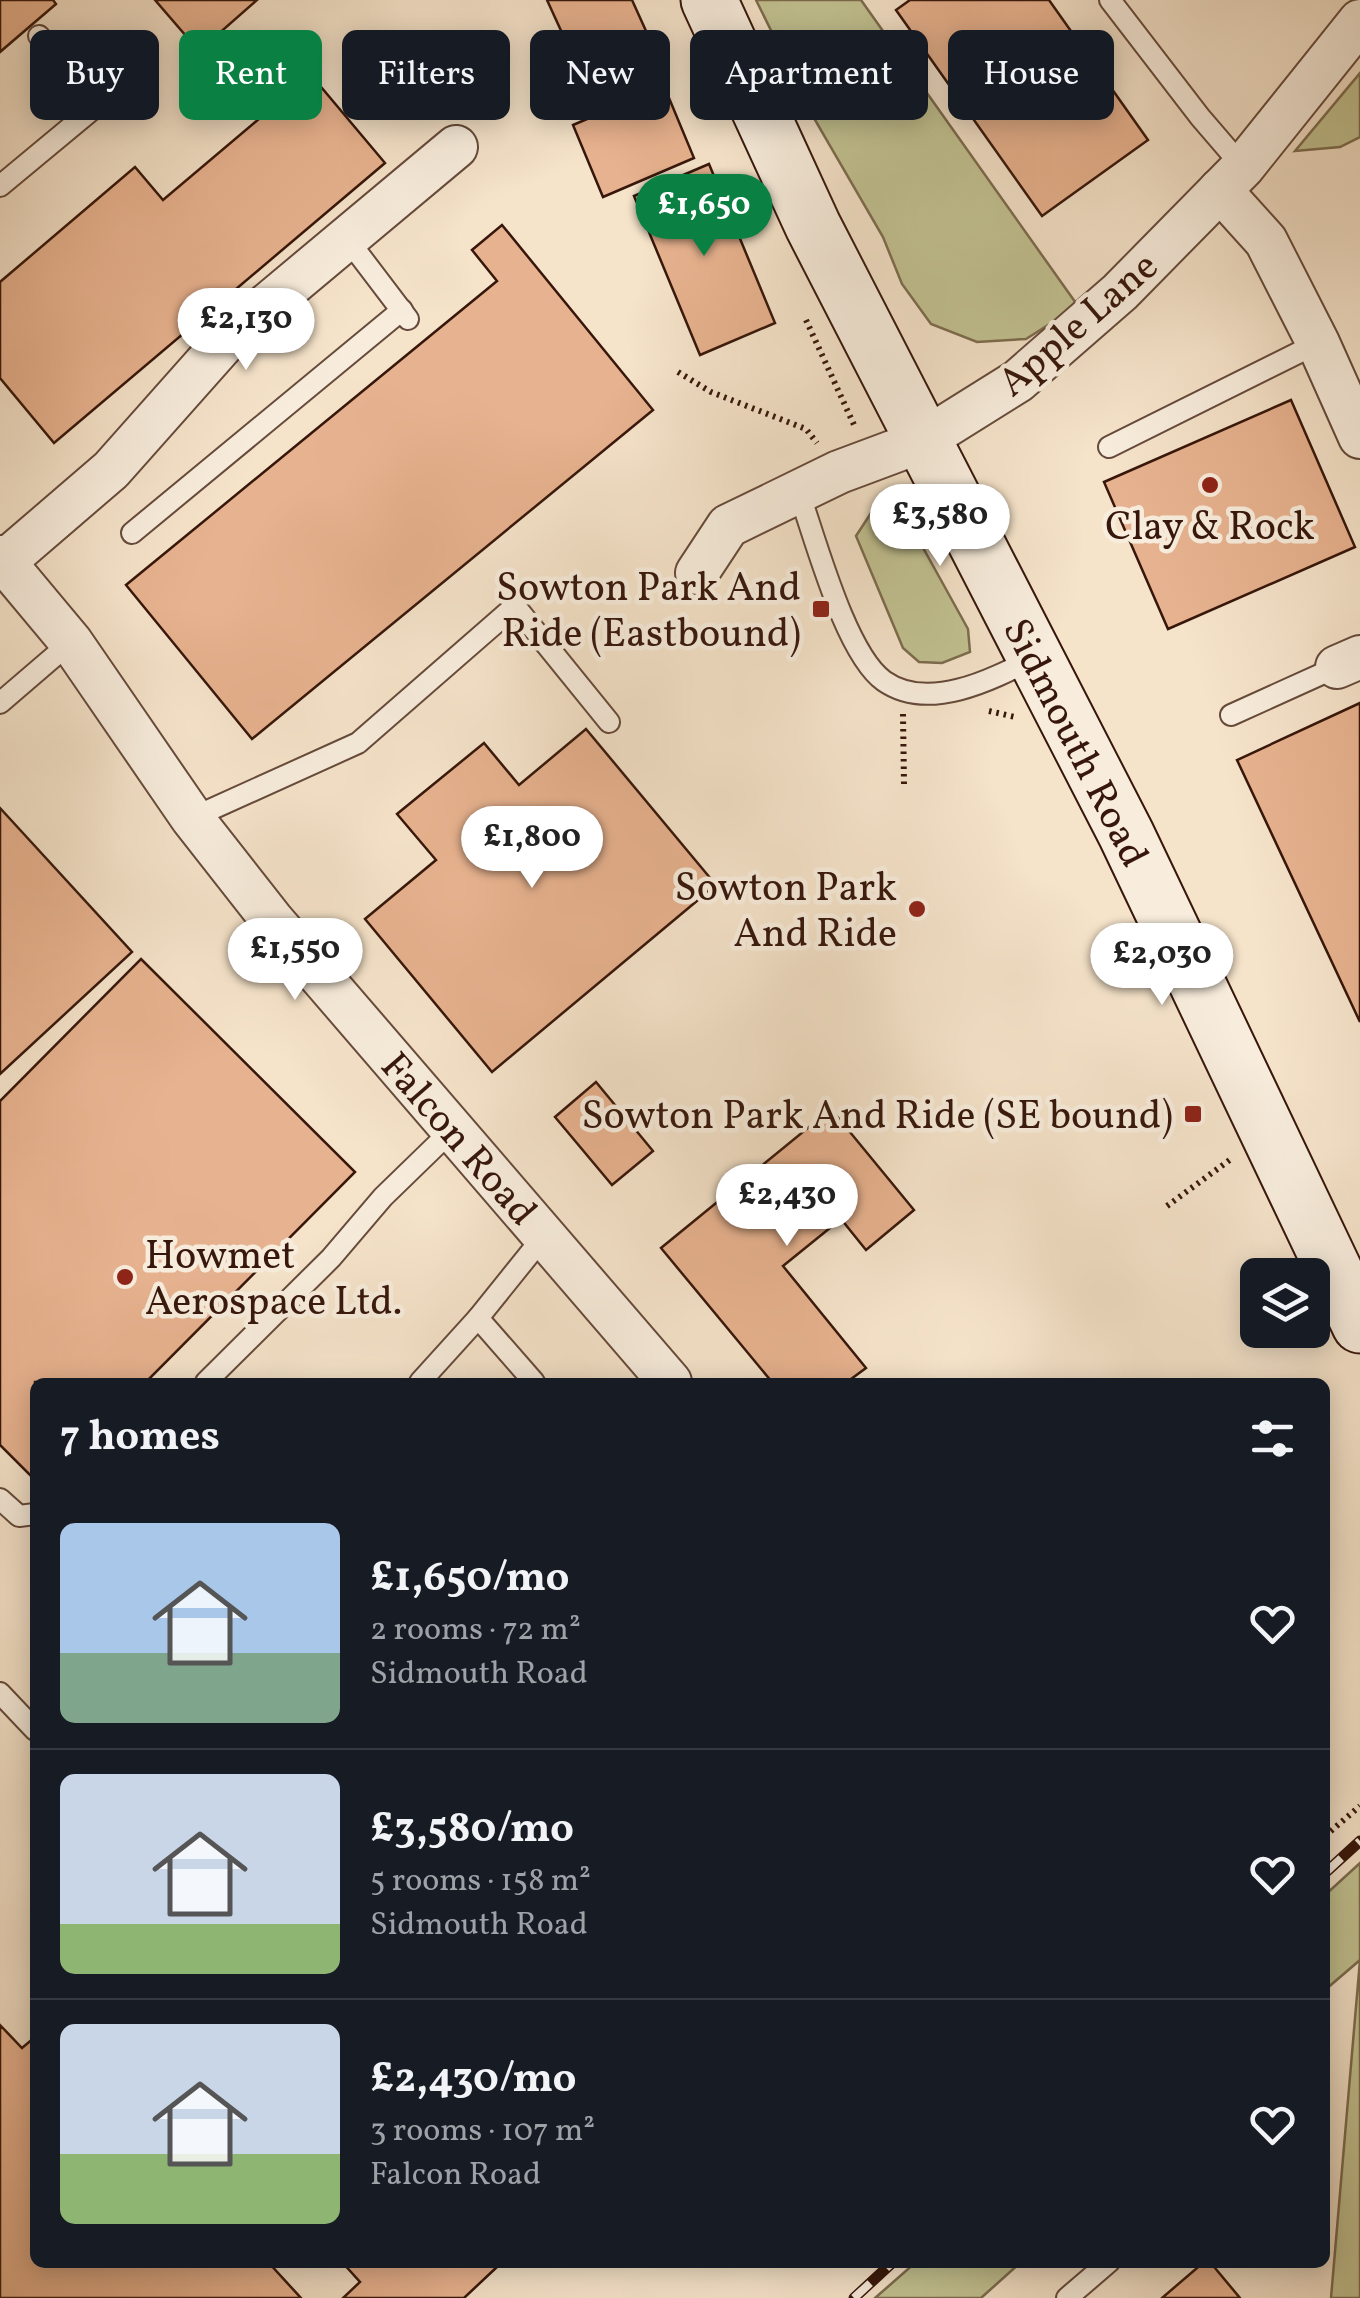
<!DOCTYPE html>
<html lang="en">
<head>
<meta charset="utf-8">
<style>
  body { margin:0; font-family:Vollkorn,serif; background:#242831; color:#f1f3f6; height:100vh; display:flex; flex-direction:column; font-size:38px; white-space:nowrap }
  * { box-sizing:border-box; margin:0 }
  p { font-size:32px; color:#9ea1a6 }
  .icon { flex:none; width:55px; height:55px; fill:none; stroke:currentColor; stroke-width:2; stroke-linecap:round; stroke-linejoin:round }
  .map { position:relative; flex:1; overflow:hidden }
  .panel { position:absolute; left:30px; top:1378px; width:1300px; height:890px; display:flex; flex-direction:column; background:#171b24; border-radius:15px; box-shadow:0 5px 25px #0003 }
  .panel>* { flex:none }
  .banner { position:absolute; left:30px; top:30px; width:1300px; height:90px; display:flex; gap:20px }
  .fabs { position:absolute; left:1240px; top:1258px; display:grid; gap:20px }
  .fabs a { display:grid; place-items:center; width:90px; height:90px; border-radius:15px; background:#171b24; box-shadow:0 5px 25px #0003; font-size:50px }
  .price { position:absolute; translate:-50% -85px; padding:0 22px; border-radius:35px; background:#fff; color:#222; font-size:32px; line-height:65px; filter:drop-shadow(0 2px 5px #0008) }
  .price::after { content:''; position:absolute; left:50%; top:60px; width:30px; height:22px; margin-left:-15px; background:inherit; clip-path:polygon(0 0,100% 0,50% 100%) }
  .price.current { background:#0b8043; color:#fff }
  ul { padding:0; list-style:none }
  li { display:flex; align-items:center; gap:30px; height:250px; padding:0 30px }
  li+li { border-top:2px solid #363941 }
  li span { display:grid; place-items:center; flex:none; width:280px; height:200px; border-radius:15px; color:#555 }
  li>.icon { margin-inline-start:auto }
  span .icon { width:120px; height:120px; fill:#fffc; stroke-width:1 }
  li b { font-size:42px }
  h2 { display:flex; justify-content:space-between; align-items:center; height:120px; padding:0 30px; font-size:42px }
  .chip { padding:0 35px; border-radius:15px; background:#171b24; box-shadow:0 5px 25px #0003; font-size:35px; line-height:90px }
  .chip.current { background:#0b8043; color:#fff }
  .map>svg:first-child { display:block }
  .green { fill:#c2c292; stroke:#7c6c4e; stroke-width:2.5 }
  .building { fill:#e7b28f; stroke:#37170b; stroke-width:2.5 }
  .lines { fill:none; stroke-linecap:round; stroke-linejoin:round }
  .lane-casing { stroke:#664a3b; stroke-width:24 }
  .street-casing { stroke:#664a3b; stroke-width:46 }
  .secondary-casing { stroke:#37170b; stroke-width:59 }
  .path { stroke:#37170b; stroke-width:6; stroke-dasharray:2.5 5; stroke-linecap:butt }
  .lane { stroke:#f8eddd; stroke-width:20 }
  .street { stroke:#f8eddd; stroke-width:42 }
  .secondary { stroke:#f8eddd; stroke-width:55 }
  .rail-casing { stroke:#37170b; stroke-width:11 }
  .rail { stroke:#f8eddd; stroke-width:8; stroke-dasharray:22; stroke-linecap:butt }
  .poi-dot { fill:#8f2418; stroke:#f8eddd; stroke-width:4 }
  .labels { text-anchor:middle; stroke-width:9; stroke-linejoin:round; paint-order:stroke }
  .street-label { font-size:40px; fill:#37170b; stroke:#f8eddd }
  .poi-label { font-size:40px; fill:#37170b; stroke:#f8eddd; text-anchor:end }
</style>
</head>
<body>
<div class="map">
<svg width="1360" height="2298" viewBox="0 0 1360 2298">
  <rect width="100%" height="100%" fill="#f5e3ca"/>
  <filter id="stains"><feTurbulence type="fractalNoise" baseFrequency=".002" numOctaves="4"/><feColorMatrix values="0 0 0 0 .2 0 0 0 0 .09 0 0 0 0 .02 0 0 0 .5 -.17"/></filter>
  <radialGradient id="worn" r=".72"><stop offset=".6" stop-color="#630" stop-opacity="0"/><stop offset="1" stop-color="#630" stop-opacity=".3"/></radialGradient>
  <g class="green">
    <polygon points="756,0 861,0 1078,306 1026,339 977,342 931,324 902,284 883,237 815,120"/>
    <polygon points="1360,73 1360,137 1340,147 1295,151"/>
    <polygon points="891,508 906,517 968,629 970,652 942,663 919,662 903,648 856,536 873,510"/>
    <polygon points="1360,1863 1360,2298 1331,2298 1360,1960 1325,1990 1325,1895"/>
    <polygon points="915,2263 915,2262 1020,2263 981,2298 875,2298"/>
  </g>
  <g class="building">
    <polygon points="0,0 53,0 56,4 0,52"/>
    <polygon points="155,0 257,0 199,51"/>
    <polygon points="547,0 632,0 665,73 595,105"/>
    <polygon points="910,0 1049,0 1148,140 1042,216 896,10"/>
    <polygon points="311,75 385,163 54,443 0,378 0,282 135,167 163,200"/>
    <polygon points="664,86 694,158 603,197 573,125"/>
    <polygon points="709,164 775,323 700,355 634,196"/>
    <polygon points="502,225 653,410 252,739 126,585 497,281 472,250"/>
    <polygon points="1291,400 1355,547 1168,629 1104,482"/>
    <polygon points="1360,703 1360,1022 1237,760"/>
    <polygon points="586,729 716,885 492,1072 365,919 436,860 397,814 484,743 519,785"/>
    <polygon points="0,808 132,952 0,1074"/>
    <polygon points="141,959 355,1172 146,1382 35,1382 35,1480 0,1445 0,1101"/>
    <polygon points="596,1082 653,1151 612,1185 555,1117"/>
    <polygon points="831,1109 914,1210 866,1250 841,1219 783,1266 866,1368 847,1382 772,1382 661,1248"/>
    <polygon points="0,2025 22,2048 35,2037 35,2262 268,2262 301,2298 0,2298"/>
    <polygon points="342,2262 495,2262 498,2266 464,2298 343,2298 360,2282"/>
    <polygon points="1204,2262 1210,2262 1240,2298 1162,2298"/>
  </g>
  <g class="lines">
    <defs>
      <g id="lane">
        <polyline points="1110,0 1200,117 1243,167"/>
        <polyline points="0,186 100,103 39,36"/>
        <polyline points="348,240 408,319"/>
        <polyline points="1109,447 1318,343"/>
        <path d="M798,490C815,537 845,653 884,681C928,712 991,680 1032,659"/>
        <polyline points="132,533 402,310"/>
        <polyline points="0,703 71,642"/>
        <polyline points="1231,715 1337,667"/>
        <polyline points="192,818 358,743 515,606 609,722"/>
        <polyline points="478,1318 534,1382"/>
        <polyline points="206,1382 331,1258 383,1197 452,1130"/>
        <polyline points="420,1382 478,1318 544,1236"/>
        <polyline points="0,1499 19,1516 35,1514"/>
        <polyline points="0,1693 35,1730"/>
        <polyline points="1067,2298 1109,2262"/>
      </g>
      <g id="street">
        <polyline points="1220,190 1266,241 1318,343 1360,437"/>
        <polyline points="0,557 71,642 192,818 272,920 670,1382"/>
        <polyline points="4,562 111,470 230,336 456,147"/>
        <polyline points="697,573 728,526 839,472 922,441 1018,381 1120,292 1243,167 1360,21"/>
        <polyline points="1337,667 1360,657"/>
      </g>
      <polyline id="secondary" points="709,0 813,226 1126,834 1360,1325"/>
    </defs>
    <use href="#lane" class="lane-casing"/>
    <use href="#street" class="street-casing"/>
    <use href="#secondary" class="secondary-casing"/>
    <g class="path">
      <polyline points="806,320 855,427"/>
      <polyline points="678,372 711,392 806,429 817,443"/>
      <polyline points="989,711 1015,717"/>
      <polyline points="903,714 904,784"/>
      <polyline points="1167,1206 1231,1159"/>
      <polyline points="1325,1836 1360,1806"/>
    </g>
    <use href="#lane" class="lane"/>
    <use href="#street" class="street"/>
    <use href="#secondary" class="secondary"/>
    <defs>
      <g id="rail">
        <polyline points="1325,1873 1360,1841"/>
        <polyline points="854,2298 893,2262"/>
      </g>
    </defs>
    <use href="#rail" class="rail-casing"/>
    <use href="#rail" class="rail"/>
  </g>
  <g class="poi-dot">
    <circle cx="1210" cy="485" r="10"/>
    <rect x="811" y="599" width="20" height="20" rx="5"/>
    <circle cx="917" cy="909" r="10"/>
    <rect x="1183" y="1104" width="20" height="20" rx="5"/>
    <circle cx="125" cy="1277" r="10"/>
  </g>
  <g class="labels">
    <g class="street-label">
      <text transform="translate(1077 323) rotate(-41)" y="14">Apple Lane</text>
      <text transform="translate(1077 742) rotate(63)" y="14">Sidmouth Road</text>
      <text transform="translate(460 1138) rotate(49)" y="14">Falcon Road</text>
    </g>
    <g class="poi-label">
      <text x="1210" y="539" text-anchor="middle">Clay &amp; Rock</text>
      <text x="801" y="600">Sowton Park And<tspan x="801" dy="46">Ride (Eastbound)</tspan></text>
      <text x="897" y="900">Sowton Park<tspan x="897" dy="46">And Ride</tspan></text>
      <text x="1173" y="1128">Sowton Park And Ride (SE bound)</text>
      <text x="145" y="1268" text-anchor="start">Howmet<tspan x="145" dy="46">Aerospace Ltd.</tspan></text>
    </g>
  </g>
  <rect width="100%" height="100%" filter="url(#stains)"/>
  <rect width="100%" height="100%" fill="url(#worn)"/>
</svg>
<div class="fabs">
<a><svg class="icon" aria-label="layers" viewBox="0 0 24 24"><path d="M12 4l9 5-9 5-9-5zM3 14l9 5 9-5"/></svg></a>
</div>
<b class="price current" style="left:704px;top:259px">£1,650</b>
<b class="price" style="left:246px;top:373px">£2,130</b>
<b class="price" style="left:940px;top:569px">£3,580</b>
<b class="price" style="left:532px;top:891px">£1,800</b>
<b class="price" style="left:295px;top:1003px">£1,550</b>
<b class="price" style="left:1162px;top:1008px">£2,030</b>
<b class="price" style="left:787px;top:1249px">£2,430</b>
<div class="banner">
<a class="chip">Buy</a>
<a class="chip current">Rent</a>
<a class="chip">Filters</a>
<a class="chip">New</a>
<a class="chip">Apartment</a>
<a class="chip">House</a>
</div>
<section class="panel">
<h2>7 homes<svg class="icon" aria-label="filters" viewBox="0 0 24 24"><path d="M4 7h16M4 17h16"/><circle cx="9" cy="7" r="2"/><circle cx="15" cy="17" r="2"/></svg></h2>
<ul>
<li><span style="background:linear-gradient(#a9c7e8 65%,#7fa58c 0)"><svg class="icon" aria-label="home" viewBox="0 0 24 24"><path d="M3 11l9-7 9 7M6 9v11h12V9"/></svg></span><div><b>£1,650/mo</b><p>2 rooms · 72 m²</p><p>Sidmouth Road</p></div><svg class="icon" aria-label="heart" viewBox="0 0 24 24"><path d="M12 20l-8-8c-3-5 5-10 8-4 3-6 11-1 8 4z"/></svg></li>
<li><span style="background:linear-gradient(#c9d6e8 75%,#8fb573 0)"><svg class="icon" aria-label="home" viewBox="0 0 24 24"><path d="M3 11l9-7 9 7M6 9v11h12V9"/></svg></span><div><b>£3,580/mo</b><p>5 rooms · 158 m²</p><p>Sidmouth Road</p></div><svg class="icon" aria-label="heart" viewBox="0 0 24 24"><path d="M12 20l-8-8c-3-5 5-10 8-4 3-6 11-1 8 4z"/></svg></li>
<li><span style="background:linear-gradient(#c9d6e8 65%,#8fb573 0)"><svg class="icon" aria-label="home" viewBox="0 0 24 24"><path d="M3 11l9-7 9 7M6 9v11h12V9"/></svg></span><div><b>£2,430/mo</b><p>3 rooms · 107 m²</p><p>Falcon Road</p></div><svg class="icon" aria-label="heart" viewBox="0 0 24 24"><path d="M12 20l-8-8c-3-5 5-10 8-4 3-6 11-1 8 4z"/></svg></li>
</ul>
</section>
</div>
</body>
</html>
